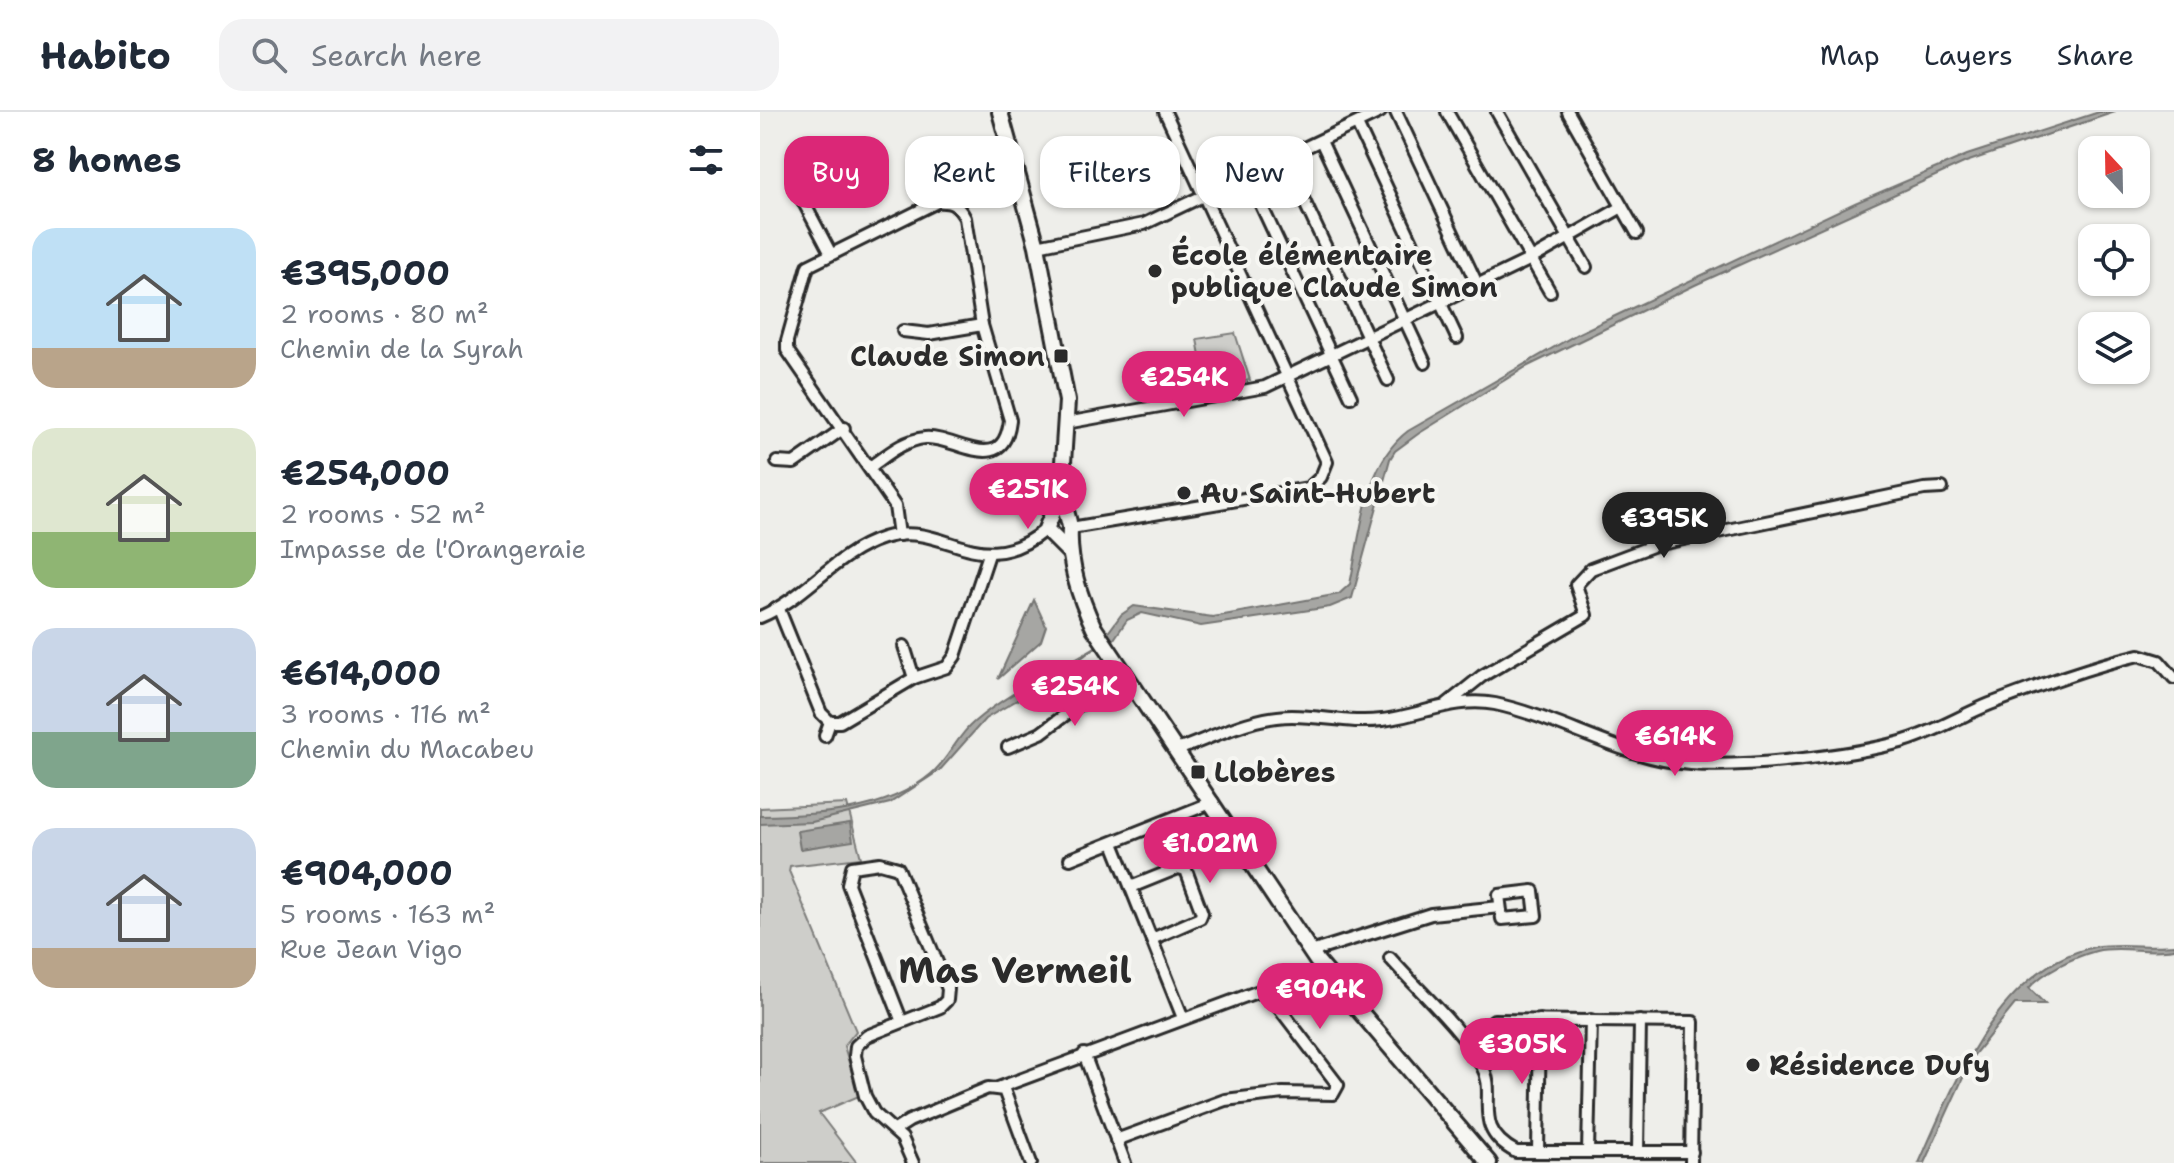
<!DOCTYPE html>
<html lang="en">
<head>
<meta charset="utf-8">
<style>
  body { margin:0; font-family:"Shantell Sans",sans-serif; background:#f2f2f3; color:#1f2937; height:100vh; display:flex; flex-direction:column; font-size:30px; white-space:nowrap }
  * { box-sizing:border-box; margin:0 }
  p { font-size:26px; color:#747a83 }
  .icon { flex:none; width:44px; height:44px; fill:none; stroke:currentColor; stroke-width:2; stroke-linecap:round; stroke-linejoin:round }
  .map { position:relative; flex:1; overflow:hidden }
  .side { display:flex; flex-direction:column; background:#fff; width:760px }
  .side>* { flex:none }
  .top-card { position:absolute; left:24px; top:24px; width:760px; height:72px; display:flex; gap:16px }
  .needle { width:52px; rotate:338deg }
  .buttons { position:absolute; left:1318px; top:24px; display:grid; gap:16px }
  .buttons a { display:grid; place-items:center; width:72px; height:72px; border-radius:16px; background:#fff; box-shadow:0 2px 6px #0004; font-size:40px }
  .price { position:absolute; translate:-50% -68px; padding:0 18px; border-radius:28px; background:#db2777; color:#fff; font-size:26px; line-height:52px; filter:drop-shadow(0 2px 4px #0008) }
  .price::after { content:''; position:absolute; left:50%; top:48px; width:24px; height:18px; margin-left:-12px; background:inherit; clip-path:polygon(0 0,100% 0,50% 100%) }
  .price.active { background:#222; color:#fff }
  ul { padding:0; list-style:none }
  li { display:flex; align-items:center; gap:24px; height:200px; padding:0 32px }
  li span { display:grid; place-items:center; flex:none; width:224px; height:160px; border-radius:24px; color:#555 }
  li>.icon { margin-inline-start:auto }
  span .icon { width:96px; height:96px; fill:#fffc; stroke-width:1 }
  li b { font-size:34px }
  h2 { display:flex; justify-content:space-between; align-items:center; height:96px; padding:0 32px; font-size:34px }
  .tag { padding:0 28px; border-radius:24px; background:#fff; box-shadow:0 2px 6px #0004; font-size:28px; line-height:72px }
  .tag.active { background:#db2777; color:#fff }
  header { display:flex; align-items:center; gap:48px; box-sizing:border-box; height:112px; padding:0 40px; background:#fff; border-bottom:2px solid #e0e1e3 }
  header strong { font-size:38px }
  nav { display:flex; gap:44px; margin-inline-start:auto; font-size:28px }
  .search { width:560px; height:72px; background:#f2f2f3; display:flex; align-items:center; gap:20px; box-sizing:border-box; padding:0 28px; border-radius:24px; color:#747a83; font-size:30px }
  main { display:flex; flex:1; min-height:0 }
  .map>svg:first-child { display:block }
  .green { fill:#cececa; stroke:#7c7c7a; stroke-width:2 }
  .water { fill:#a6a6a3; stroke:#757573; stroke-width:2 }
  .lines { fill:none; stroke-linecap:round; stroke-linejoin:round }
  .street-casing { stroke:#2b2b2b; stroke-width:16 }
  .secondary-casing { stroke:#2b2b2b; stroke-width:20 }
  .street { stroke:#f6f6f2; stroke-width:10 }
  .secondary { stroke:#f6f6f2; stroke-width:14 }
  .poi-dot { fill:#2b2b2b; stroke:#f6f6f2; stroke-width:3 }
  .labels { text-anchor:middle; stroke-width:8; stroke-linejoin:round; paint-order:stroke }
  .poi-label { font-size:28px; font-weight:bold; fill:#2b2b2b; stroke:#f6f6f2; text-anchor:start }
  .district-label { font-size:36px; font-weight:bold; fill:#2b2b2b; stroke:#f6f6f2 }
</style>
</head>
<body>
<header>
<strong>Habito</strong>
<div class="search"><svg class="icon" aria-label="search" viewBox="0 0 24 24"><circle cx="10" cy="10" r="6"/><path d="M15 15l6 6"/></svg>Search here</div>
<nav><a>Map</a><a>Layers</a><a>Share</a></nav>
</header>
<main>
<section class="side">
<h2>8 homes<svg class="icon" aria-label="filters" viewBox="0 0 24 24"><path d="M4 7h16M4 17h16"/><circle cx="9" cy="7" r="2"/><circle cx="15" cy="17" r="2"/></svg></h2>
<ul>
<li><span style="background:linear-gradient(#bfe0f5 75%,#b9a48a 0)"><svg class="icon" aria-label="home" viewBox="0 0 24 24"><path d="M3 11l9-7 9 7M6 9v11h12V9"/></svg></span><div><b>€395,000</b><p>2 rooms · 80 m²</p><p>Chemin de la Syrah</p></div></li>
<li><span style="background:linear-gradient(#dfe7d0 65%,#8fb573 0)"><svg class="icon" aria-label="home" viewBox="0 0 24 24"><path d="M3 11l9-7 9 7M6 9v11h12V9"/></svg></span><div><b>€254,000</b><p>2 rooms · 52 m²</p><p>Impasse de l'Orangeraie</p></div></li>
<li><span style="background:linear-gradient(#c9d6e8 65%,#7fa58c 0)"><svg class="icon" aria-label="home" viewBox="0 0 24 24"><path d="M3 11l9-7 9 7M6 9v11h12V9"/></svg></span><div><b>€614,000</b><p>3 rooms · 116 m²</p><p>Chemin du Macabeu</p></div></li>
<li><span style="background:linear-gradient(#c9d6e8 75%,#b9a48a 0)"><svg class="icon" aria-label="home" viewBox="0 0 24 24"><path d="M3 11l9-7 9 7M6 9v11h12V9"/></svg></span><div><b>€904,000</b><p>5 rooms · 163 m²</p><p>Rue Jean Vigo</p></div></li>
</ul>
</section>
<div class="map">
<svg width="1414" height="1051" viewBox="0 0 1414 1051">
  <rect width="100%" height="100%" fill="#eeeeea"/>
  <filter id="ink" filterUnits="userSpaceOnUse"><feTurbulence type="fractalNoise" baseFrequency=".0125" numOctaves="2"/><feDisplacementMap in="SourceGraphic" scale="16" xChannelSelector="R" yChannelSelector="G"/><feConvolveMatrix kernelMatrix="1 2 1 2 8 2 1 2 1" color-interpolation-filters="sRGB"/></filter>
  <g filter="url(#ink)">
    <g class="green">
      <polygon points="475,221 490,268 446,276 437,227"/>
      <polygon points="87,692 101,746 30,754 29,759 96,919 84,934 99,984 59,1001 97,1051 0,1051 0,696"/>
    </g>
    <g class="water">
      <path d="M1339,0H1355L1206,50L935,173L766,255L658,322L635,339L630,347L592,486L570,495L441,514L382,501L367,508L352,530L347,522L361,503L374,494L453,505L579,482L590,472C601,421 604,352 648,319L819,221L1095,91L1207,43Z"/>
      <polygon points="274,488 286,514 281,529 238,567"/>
      <path d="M340,532L296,565L225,607L180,658L130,691L52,710L0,712V704C57,703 125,701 171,662C188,648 197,624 214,610C251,578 299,558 340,532Z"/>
      <polygon points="90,711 93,729 40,737 37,719"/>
      <path d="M1414,833V837C1388,842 1361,833 1336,839C1314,845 1284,859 1269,876L1285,892H1255L1213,944L1164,1051H1159C1194,972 1239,855 1334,835C1360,830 1388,836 1414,833Z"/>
    </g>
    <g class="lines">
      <defs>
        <g id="street">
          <polyline points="636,0 717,172"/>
          <polyline points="687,0 790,180"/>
          <polyline points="737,0 826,155"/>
          <polyline points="808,0 877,121"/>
          <polyline points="597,12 697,226"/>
          <polyline points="561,29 665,251"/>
          <polyline points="524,46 628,268"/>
          <polyline points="487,63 591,285"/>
          <polyline points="41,71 42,87 71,142"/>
          <polyline points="277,134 384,112 620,0"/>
          <polyline points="143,219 169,222 222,213"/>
          <polyline points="306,311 505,275 771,147 862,95"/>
          <polyline points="17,350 34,351 84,316"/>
          <path d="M110,355C127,343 144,328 165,326C194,323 243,367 250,308L222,213L205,106C198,93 192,89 177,90L48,154L27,229V238L135,394L139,423"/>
          <polyline points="311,416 549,376 561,365 567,350 405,0"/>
          <polyline points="19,497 61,601 70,610 80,610 154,566 187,555 195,544 229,442"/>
          <path d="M0,505C46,486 75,441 123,426C186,406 218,473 286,417"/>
          <polyline points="144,534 154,566"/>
          <polyline points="687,592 722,564 826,503 816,473 831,457 895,433 1164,377 1182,376"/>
          <polyline points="65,624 70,610"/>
          <polyline points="248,635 281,621 317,594 370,569"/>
          <path d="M417,638C453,625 493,604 532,604C563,604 592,612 622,608C660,604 696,584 735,592C801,606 863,647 931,652C983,656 1090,644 1141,630C1171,622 1200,604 1230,592C1278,574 1328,555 1379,543L1399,549L1414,566"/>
          <polyline points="353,731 423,906"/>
          <polyline points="310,747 453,690"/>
          <polyline points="371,775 418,756 426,758 442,801 440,806 392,827"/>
          <polygon points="773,779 776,804 742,807 739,783"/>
          <polyline points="551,840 671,802 740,795"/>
          <path d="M630,846C658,878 701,916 722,954C739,983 709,1015 756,1040H932"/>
          <polyline points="142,910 88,772 92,755 120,751 138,756 188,877 187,888 180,895 107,924 96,934 95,944 105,984 114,1001 142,1026 153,1051"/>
          <polyline points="706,932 734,908 933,910 931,1051"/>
          <polyline points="324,942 365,1051"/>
          <polyline points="238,976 502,878 510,884 578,973 573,982 523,981 465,988 356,1028"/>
          <polyline points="135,1018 149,1009 228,976 244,978 271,1051"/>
          <polyline points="878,1039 880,909"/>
          <polyline points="778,1040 780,908"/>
          <polyline points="828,1040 831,908"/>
        </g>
        <g id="secondary">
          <polyline points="240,0 277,134 307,289 301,381 286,417 310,441"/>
          <path d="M301,381C303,390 311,414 310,417C308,451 319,484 334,516L557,849L729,1051"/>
        </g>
      </defs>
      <use href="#street" class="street-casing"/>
      <use href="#secondary" class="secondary-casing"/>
      <use href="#street" class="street"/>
      <use href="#secondary" class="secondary"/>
    </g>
  </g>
  <g class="poi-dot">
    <circle cx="395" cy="159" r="8"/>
    <rect x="293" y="236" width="16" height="16" rx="4"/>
    <circle cx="424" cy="381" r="8"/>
    <rect x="430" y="652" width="16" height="16" rx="4"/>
    <circle cx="993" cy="953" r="8"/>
  </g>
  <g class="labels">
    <g class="poi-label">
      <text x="411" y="153">École élémentaire<tspan x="411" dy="32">publique Claude Simon</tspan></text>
      <text x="285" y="254" text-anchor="end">Claude Simon</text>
      <text x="440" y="391">Au Saint-Hubert</text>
      <text x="454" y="670">Llobères</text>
      <text x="1009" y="963">Résidence Dufy</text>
    </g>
    <g class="district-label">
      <text x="255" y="871">Mas Vermeil</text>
    </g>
  </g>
</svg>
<div class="buttons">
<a><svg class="needle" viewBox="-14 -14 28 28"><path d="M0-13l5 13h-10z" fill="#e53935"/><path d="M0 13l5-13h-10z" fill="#747a83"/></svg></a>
<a><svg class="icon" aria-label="locate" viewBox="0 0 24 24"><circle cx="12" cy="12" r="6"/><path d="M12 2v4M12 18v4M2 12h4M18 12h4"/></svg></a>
<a><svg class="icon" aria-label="layers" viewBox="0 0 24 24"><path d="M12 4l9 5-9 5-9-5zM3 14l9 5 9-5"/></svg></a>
</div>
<b class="price" style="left:424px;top:307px">€254K</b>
<b class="price" style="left:268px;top:419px">€251K</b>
<b class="price active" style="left:904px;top:448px">€395K</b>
<b class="price" style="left:315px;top:616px">€254K</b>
<b class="price" style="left:915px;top:666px">€614K</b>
<b class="price" style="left:450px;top:773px">€1.02M</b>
<b class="price" style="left:560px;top:919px">€904K</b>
<b class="price" style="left:762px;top:974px">€305K</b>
<div class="top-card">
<a class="tag active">Buy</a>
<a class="tag">Rent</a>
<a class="tag">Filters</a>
<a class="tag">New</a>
</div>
</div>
</main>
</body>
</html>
